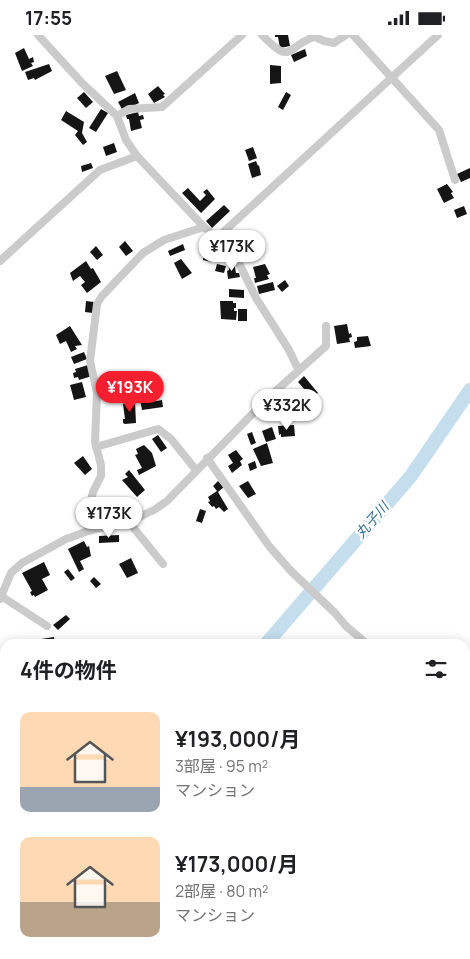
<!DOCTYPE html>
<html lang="ja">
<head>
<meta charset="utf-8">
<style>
  body { margin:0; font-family:Manrope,"Noto Sans JP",sans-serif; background:#f6f6f6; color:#202124; height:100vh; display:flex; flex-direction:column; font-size:19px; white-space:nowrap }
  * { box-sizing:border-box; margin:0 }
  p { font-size:16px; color:#757577 }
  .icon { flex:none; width:28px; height:28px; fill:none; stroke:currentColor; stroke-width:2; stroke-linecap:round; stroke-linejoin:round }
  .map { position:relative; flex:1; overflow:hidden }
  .drawer { position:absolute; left:0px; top:604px; width:470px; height:321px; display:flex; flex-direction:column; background:#fff; border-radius:15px 15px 0 0; box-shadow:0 2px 12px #0003 }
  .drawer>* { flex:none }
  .price { position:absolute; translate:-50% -42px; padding:0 11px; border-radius:18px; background:#fff; color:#222; font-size:16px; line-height:32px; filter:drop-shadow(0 1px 2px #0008) }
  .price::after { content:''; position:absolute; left:50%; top:30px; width:15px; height:11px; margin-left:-8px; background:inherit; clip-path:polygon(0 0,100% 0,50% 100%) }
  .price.on { background:#f51f30; color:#fff }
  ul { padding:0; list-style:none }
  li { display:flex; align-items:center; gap:15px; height:125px; padding:0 20px }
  li span { display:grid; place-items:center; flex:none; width:140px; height:100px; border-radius:10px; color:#555 }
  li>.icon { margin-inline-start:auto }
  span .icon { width:60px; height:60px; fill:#fffc; stroke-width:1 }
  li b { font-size:21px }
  h2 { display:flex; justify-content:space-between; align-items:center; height:60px; padding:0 20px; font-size:21px }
  .status { display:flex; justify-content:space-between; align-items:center; height:35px; padding:0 25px; background:#fff; direction:ltr }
  .status svg { height:14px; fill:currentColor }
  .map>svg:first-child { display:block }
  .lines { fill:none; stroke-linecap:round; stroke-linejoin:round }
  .river { stroke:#c4deee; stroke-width:14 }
  .building { fill:#151515 }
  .minor { stroke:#cbcbcb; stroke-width:8 }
  .labels { text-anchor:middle; stroke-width:5; stroke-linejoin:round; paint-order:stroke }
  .water-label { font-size:14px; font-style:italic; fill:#347197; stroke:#fff }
</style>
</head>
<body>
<div class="status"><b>17:55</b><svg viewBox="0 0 49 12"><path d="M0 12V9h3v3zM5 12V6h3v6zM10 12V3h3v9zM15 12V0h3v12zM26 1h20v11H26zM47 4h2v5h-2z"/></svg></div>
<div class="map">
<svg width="470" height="924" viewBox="0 0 470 924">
  <rect width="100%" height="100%" fill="#fff"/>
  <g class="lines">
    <g class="river">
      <polyline points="266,609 411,441 470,355"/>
      <polyline points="27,924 29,920"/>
    </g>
  </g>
  <g class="building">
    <polygon points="275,0 288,0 290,11 280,13 278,2 275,2"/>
    <polygon points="24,13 29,24 33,22 34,27 31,28 33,31 22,36 15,18"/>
    <polygon points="305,14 307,21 294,27 291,20"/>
    <polygon points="49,29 52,36 35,45 34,43 28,45 25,37"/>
    <polygon points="270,30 281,31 281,48 270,49"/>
    <polygon points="117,36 126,55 114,59 105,41"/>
    <polygon points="158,51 165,59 163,60 165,62 154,68 148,59"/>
    <polygon points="84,57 93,67 86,73 77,63"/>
    <polygon points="286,57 291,60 283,75 278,72"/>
    <polygon points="135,58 139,68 123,76 118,67"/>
    <polygon points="101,74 108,78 96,97 89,93"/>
    <polygon points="66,76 84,87 82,98 87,107 83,110 75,100 78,96 61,85"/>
    <polygon points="138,77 139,81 143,80 144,84 140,85 142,93 131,96 129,84 127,84 126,80"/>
    <polygon points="114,108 117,117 106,121 103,112"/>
    <polygon points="253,112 257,123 249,126 245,115"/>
    <polygon points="256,126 258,131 259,130 261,140 252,143 248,129"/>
    <polygon points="91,128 93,133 82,137 81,131"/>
    <polygon points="470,133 470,143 461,147 457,139"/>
    <polygon points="447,149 453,157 451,158 454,163 444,168 437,154"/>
    <polygon points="188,153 200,166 206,160 203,157 207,154 215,164 201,178 182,158"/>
    <polygon points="224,170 230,176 212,193 206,186"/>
    <polygon points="464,171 467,179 457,183 454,175"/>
    <polygon points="125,206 133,216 126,221 119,212"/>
    <polygon points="206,206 216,208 212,227 203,225"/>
    <polygon points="183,209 185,215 170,221 168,216"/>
    <polygon points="96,211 103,220 97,225 90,217"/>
    <polygon points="181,224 192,238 182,244 174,228"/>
    <polygon points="86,226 91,234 93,233 101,247 87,258 81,250 85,247 80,241 73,246 70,238"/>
    <polygon points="234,227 236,238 239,238 240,242 228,244 227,236 229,235 229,228"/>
    <polygon points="217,229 226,231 224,238 215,236"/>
    <polygon points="265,229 270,239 267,240 269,244 255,248 254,243 256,243 253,232"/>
    <polygon points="285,245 289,251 282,257 277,251"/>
    <polygon points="273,247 275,255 259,259 257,251"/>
    <polygon points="229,254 244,255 244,263 229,262"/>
    <polygon points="86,266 94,267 93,278 85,277"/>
    <polygon points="220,266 233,266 233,268 236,268 236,273 234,273 234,276 237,276 236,285 221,284"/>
    <rect x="238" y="274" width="9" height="12"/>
    <polygon points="347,289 349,299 351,298 352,302 349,303 350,307 337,309 334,291"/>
    <polygon points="70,291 82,310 75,311 77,314 71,317 66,306 60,309 56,300"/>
    <polygon points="368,301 371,311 355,313 354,307 357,306 357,302"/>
    <polygon points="84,317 87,324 74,329 71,322"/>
    <polygon points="88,330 92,341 79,345 78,342 74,343 73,338 76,337 75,334"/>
    <polygon points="304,341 318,358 312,363 298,347"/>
    <polygon points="82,347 86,362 74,365 70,350"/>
    <polygon points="150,363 151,367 162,365 163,372 142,375 140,364"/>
    <polygon points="288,365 289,384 278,385 276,366"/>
    <polygon points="135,367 136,388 125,389 123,388 123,384 125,384 123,369"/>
    <polygon points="305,375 305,382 297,383 297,376"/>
    <polygon points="294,390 295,401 281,402 281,399 279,400 278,391"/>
    <polygon points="272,392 276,404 266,407 262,396"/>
    <polygon points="252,397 256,408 251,410 247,399"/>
    <polygon points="158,400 167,413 161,417 152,404"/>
    <polygon points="267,408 273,428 261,431 253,414"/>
    <polygon points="144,410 152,418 156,431 139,440 137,435 142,433 135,420 138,419 136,414"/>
    <polygon points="236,415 243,424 240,426 242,430 232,438 228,431 233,428 228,420"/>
    <polygon points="83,421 92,434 85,440 74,428"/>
    <polygon points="255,426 257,433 250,436 248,429"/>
    <polygon points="129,435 145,455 137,462 122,445 128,442 125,439"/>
    <polygon points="218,446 224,452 218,457 228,474 224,477 219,472 216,474 214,471 212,472 208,467 210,466 208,462 217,456 213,451"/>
    <polygon points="248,446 256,459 248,463 239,451"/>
    <polygon points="106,471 109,485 92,488 92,473"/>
    <polygon points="200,474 206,476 202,488 196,486"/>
    <polygon points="119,500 119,507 99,508 99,501"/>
    <polygon points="84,506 87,512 89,511 91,521 80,526 84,534 79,537 68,514"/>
    <polygon points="131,523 138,538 127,543 119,529"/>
    <polygon points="44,527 50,540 42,544 48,555 35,562 34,560 32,561 30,557 32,556 22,538"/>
    <polygon points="68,534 75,543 71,546 64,537"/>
    <polygon points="94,542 101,549 96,553 90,546"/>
    <polygon points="66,580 70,584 58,595 53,590"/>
    <polygon points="54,602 55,609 41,609 41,604"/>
  </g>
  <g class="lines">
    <g class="minor">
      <polyline points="38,0 82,48 117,81 126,105 137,121 204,192 228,212 239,228 256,263 289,315 298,334"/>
      <path d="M262,0C294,33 285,10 315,2L324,6L334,8L346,0"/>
      <polyline points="353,0 439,95 455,145"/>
      <polyline points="117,81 129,74 162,72 242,0"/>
      <polyline points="218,202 438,0"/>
      <polyline points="0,226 100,135 137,121"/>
      <polyline points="96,412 158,394 171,404 196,435"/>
      <polyline points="207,423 269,511 290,535 335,578 346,591 367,609"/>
      <polyline points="128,486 163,529"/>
      <polyline points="88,496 90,469 93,457 101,441 101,430 95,407 97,358 90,326 97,269 102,261 143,218 164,205 204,192"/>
      <polyline points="1,561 47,591"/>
      <polyline points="0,564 11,538 22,528 66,504 88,496 133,485 154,475 167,466 269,362 326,311 326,291"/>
      <polyline points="465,645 470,640"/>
      <polyline points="465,731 470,740"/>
    </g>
  </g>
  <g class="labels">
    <g class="water-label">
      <text transform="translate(372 485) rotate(-49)" y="5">丸子川</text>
    </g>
  </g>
</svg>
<b class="price" style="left:232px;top:237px">¥173K</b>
<b class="price on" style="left:130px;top:378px">¥193K</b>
<b class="price" style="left:287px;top:396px">¥332K</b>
<b class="price" style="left:109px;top:504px">¥173K</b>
<section class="drawer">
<h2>4件の物件<svg class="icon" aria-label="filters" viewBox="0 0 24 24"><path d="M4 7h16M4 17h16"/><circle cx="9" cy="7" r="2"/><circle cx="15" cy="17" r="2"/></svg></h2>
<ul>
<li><span style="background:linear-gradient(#ffd9b3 75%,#9aa5b1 0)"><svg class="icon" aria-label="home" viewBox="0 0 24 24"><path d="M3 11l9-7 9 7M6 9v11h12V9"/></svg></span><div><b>¥193,000/月</b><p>3部屋 · 95 m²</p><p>マンション</p></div></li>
<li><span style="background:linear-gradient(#ffd9b3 65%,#b9a48a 0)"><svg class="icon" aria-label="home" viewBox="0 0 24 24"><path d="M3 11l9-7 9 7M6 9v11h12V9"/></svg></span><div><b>¥173,000/月</b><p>2部屋 · 80 m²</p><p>マンション</p></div></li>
</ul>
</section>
</div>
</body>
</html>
